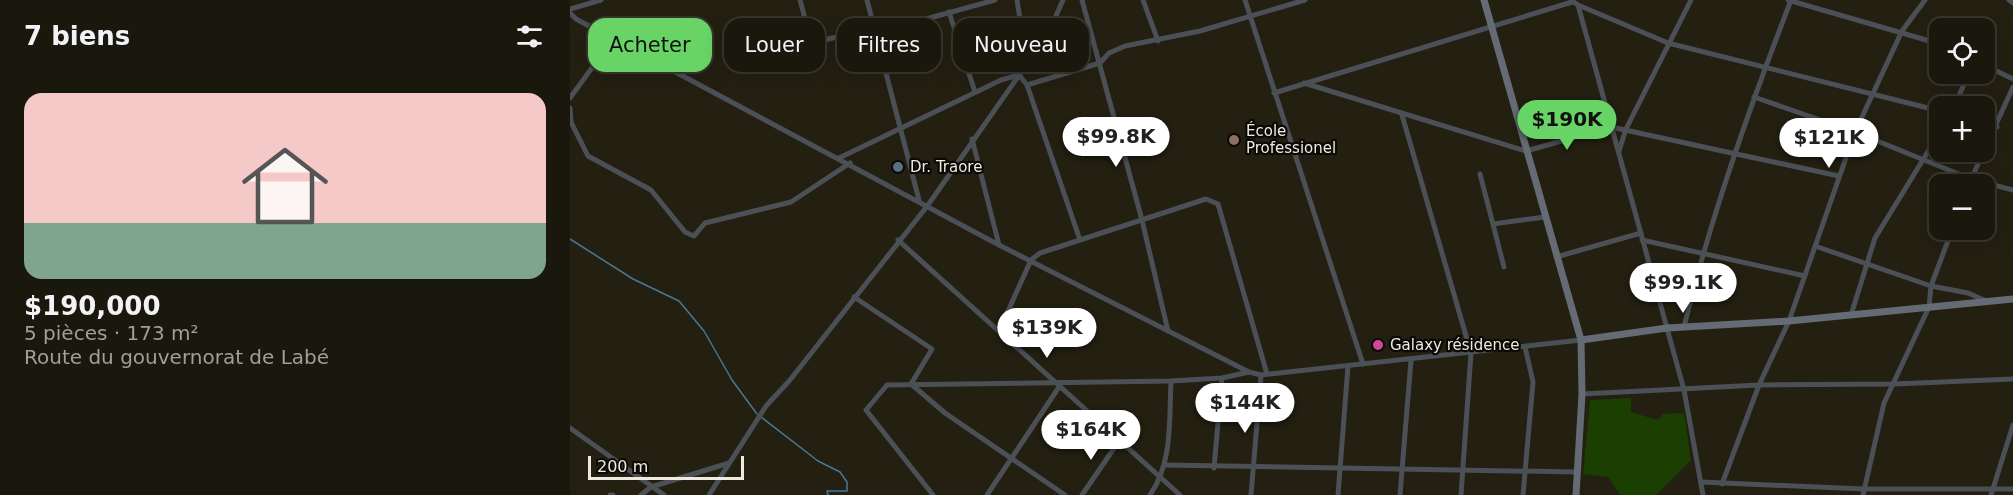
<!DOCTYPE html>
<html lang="fr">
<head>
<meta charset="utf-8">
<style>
  body { margin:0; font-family:"DejaVu Sans",sans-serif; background:#27241b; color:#f1f3f6; height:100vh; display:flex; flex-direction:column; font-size:22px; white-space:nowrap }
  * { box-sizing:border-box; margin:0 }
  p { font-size:20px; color:#9f9f9d }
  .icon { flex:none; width:33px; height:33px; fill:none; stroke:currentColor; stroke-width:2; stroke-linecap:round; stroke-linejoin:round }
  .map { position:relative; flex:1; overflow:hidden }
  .side { display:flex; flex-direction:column; background:#1a170d; width:570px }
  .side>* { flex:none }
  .guide { position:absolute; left:18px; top:18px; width:570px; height:54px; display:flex; gap:12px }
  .controls { position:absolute; left:1359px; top:18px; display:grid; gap:12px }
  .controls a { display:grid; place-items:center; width:66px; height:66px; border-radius:12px; background:#1a170d; box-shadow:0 6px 24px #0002,0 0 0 2px #38362e; font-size:30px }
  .scale { position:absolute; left:18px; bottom:15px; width:156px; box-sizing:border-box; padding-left:6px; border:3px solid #eceae1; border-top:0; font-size:16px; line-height:21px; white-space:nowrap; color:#eceae1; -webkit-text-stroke:4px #0a0904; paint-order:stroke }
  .price { position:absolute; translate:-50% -51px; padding:0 14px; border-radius:21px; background:#fff; color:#222; font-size:20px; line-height:39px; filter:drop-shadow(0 2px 3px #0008) }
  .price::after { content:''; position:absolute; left:50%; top:36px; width:18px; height:14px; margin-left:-9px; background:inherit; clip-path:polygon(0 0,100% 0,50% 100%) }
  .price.active { background:#67d465; color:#111 }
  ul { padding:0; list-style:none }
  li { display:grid; align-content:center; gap:12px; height:318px; padding:0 24px }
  li span { display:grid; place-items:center; height:186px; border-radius:18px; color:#555 }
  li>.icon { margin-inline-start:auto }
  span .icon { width:108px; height:108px; fill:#fffc; stroke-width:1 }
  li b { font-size:26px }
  h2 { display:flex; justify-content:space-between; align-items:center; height:72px; padding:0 24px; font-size:26px }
  .pill { padding:0 21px; border-radius:18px; background:#1a170d; box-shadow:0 6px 24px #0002,0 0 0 2px #38362e; font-size:21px; line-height:54px }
  .pill.active { background:#67d465; color:#111 }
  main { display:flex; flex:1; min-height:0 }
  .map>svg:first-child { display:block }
  .green { fill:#1a3f00 }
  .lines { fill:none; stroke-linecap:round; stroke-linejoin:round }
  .stream { stroke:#477996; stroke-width:1.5 }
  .street { stroke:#4b5056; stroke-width:5 }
  .secondary { stroke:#646b75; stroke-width:7 }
  .education-dot { fill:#8d6e63; stroke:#0a0904; stroke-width:2 }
  .service-dot { fill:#5c6f8a; stroke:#0a0904; stroke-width:2 }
  .hotel-dot { fill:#d1479c; stroke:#0a0904; stroke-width:2 }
  .labels { text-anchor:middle; stroke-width:4.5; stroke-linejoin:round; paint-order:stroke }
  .poi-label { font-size:15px; fill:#eceae1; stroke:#0a0904; text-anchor:start }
</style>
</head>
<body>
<main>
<section class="side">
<h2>7 biens<svg class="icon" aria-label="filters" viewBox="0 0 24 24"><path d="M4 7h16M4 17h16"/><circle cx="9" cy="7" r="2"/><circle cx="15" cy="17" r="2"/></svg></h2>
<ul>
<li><span style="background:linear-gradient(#f6c9c9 70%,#7fa58c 0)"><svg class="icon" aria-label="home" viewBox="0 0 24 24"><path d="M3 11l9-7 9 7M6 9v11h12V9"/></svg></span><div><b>$190,000</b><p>5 pièces · 173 m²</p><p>Route du gouvernorat de Labé</p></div></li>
</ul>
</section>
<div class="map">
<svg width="1443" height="495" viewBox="0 0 1443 495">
  <rect width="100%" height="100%" fill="#231f11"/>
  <polygon class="green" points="1061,398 1061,412 1088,420 1093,414 1114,413 1121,460 1086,495 1050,495 1038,477 1013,474 1020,400"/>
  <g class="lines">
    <g class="stream">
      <polyline points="0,239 63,279 109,301 134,331 162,380 187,414"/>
      <polyline points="191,417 248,461 270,472 277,482 277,491 257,491 258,495"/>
    </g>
    <g class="street">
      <polyline points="230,0 242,44"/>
      <polyline points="297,0 349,200"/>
      <polyline points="447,0 457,63"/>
      <polyline points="512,0 572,220 598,331"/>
      <polyline points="573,0 588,41"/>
      <polyline points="675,0 793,364"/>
      <polyline points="1001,0 1008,5 1098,43 1370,111"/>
      <polyline points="1218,0 1370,44"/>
      <polyline points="1439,0 1443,3"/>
      <polyline points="1008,5 1114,390 1133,495"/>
      <polyline points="0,9 31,0"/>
      <polyline points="379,12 405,92"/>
      <polyline points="0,13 6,19 429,245 679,372 691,375 1011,340"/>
      <polyline points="166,46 210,51 331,21 356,19 425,0"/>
      <polyline points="1414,65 1443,79"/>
      <polyline points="734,83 956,151 1041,127 1269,176"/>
      <polyline points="457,85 530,63 539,53 555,46 630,31 735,0"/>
      <polyline points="704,93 1002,2"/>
      <polyline points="1184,97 1285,132 1401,179 1443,190"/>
      <polyline points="0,98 43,39"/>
      <polyline points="1384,106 1399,74"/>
      <polyline points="0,108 1,122 18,156 81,190 115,232 124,236 135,223 221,202 280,163"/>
      <polyline points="832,115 901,353 891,495"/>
      <polyline points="1414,123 1427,127"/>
      <polyline points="402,139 429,245"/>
      <polyline points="1049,151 1056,129 1121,0"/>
      <polyline points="269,158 431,80 449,75 457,85 510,240"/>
      <polyline points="910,174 934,267"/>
      <polyline points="1399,184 1443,87"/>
      <polyline points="923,224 975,217"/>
      <polyline points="328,240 610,495"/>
      <polyline points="1072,240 1235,276"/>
      <polyline points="1245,246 1361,286 1398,293 1416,301"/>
      <polyline points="986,257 1071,233"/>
      <polyline points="284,297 362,349 341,384 375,413 495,495"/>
      <polyline points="1281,315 1305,238 1370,132"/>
      <path d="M1114,327C1141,215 1180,107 1221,0"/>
      <polyline points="429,331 461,260 470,253 636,199 648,204 697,374"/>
      <polyline points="1012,394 1189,385 1324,384 1443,379"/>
      <polyline points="0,428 94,495"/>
      <polyline points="595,465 1007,472"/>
      <polyline points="644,468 652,378"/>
      <polyline points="1131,482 1294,489 1443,489"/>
      <polyline points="1152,484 1189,385 1219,321 1285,132 1332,31 1355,0"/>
      <polyline points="40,495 43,495"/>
      <polyline points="71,495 81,487 159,463"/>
      <polyline points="139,495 196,406 220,380 358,205 478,34 493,0"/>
      <polyline points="363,495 296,410 317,385 601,381 652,378 679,372"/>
      <polyline points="417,495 489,387"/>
      <polyline points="512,495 549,441"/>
      <path d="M580,495C603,462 599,420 601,381"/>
      <polyline points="681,495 691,375"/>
      <polyline points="768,495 778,366"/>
      <polyline points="830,495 841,360"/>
      <polyline points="953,495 963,382 955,347"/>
      <polyline points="1293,495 1314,403 1359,307 1361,286 1382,230"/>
      <polyline points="1421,495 1443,425"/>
    </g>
    <g class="secondary">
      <polyline points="914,0 1011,340 1012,394 1006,495"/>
      <polyline points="1011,340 1097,328 1219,321 1443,299"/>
    </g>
  </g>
  <circle class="education-dot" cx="664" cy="140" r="6"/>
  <circle class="service-dot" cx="328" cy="167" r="6"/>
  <circle class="hotel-dot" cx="808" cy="345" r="6"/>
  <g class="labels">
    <g class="poi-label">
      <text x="676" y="136">École<tspan x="676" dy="17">Professionel</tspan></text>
      <text x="340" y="172">Dr. Traore</text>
      <text x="820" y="350">Galaxy résidence</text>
    </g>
  </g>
</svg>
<div class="controls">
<a><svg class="icon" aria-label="locate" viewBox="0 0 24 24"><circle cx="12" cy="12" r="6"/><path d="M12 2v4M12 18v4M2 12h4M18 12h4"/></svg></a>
<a>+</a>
<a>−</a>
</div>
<div class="scale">200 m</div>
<b class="price active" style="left:997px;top:151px">$190K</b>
<b class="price" style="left:546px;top:168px">$99.8K</b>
<b class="price" style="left:1259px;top:169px">$121K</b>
<b class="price" style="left:1113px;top:314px">$99.1K</b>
<b class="price" style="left:477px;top:359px">$139K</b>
<b class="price" style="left:675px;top:434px">$144K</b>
<b class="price" style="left:521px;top:461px">$164K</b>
<div class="guide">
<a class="pill active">Acheter</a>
<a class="pill">Louer</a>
<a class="pill">Filtres</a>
<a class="pill">Nouveau</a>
</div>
</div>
</main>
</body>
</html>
